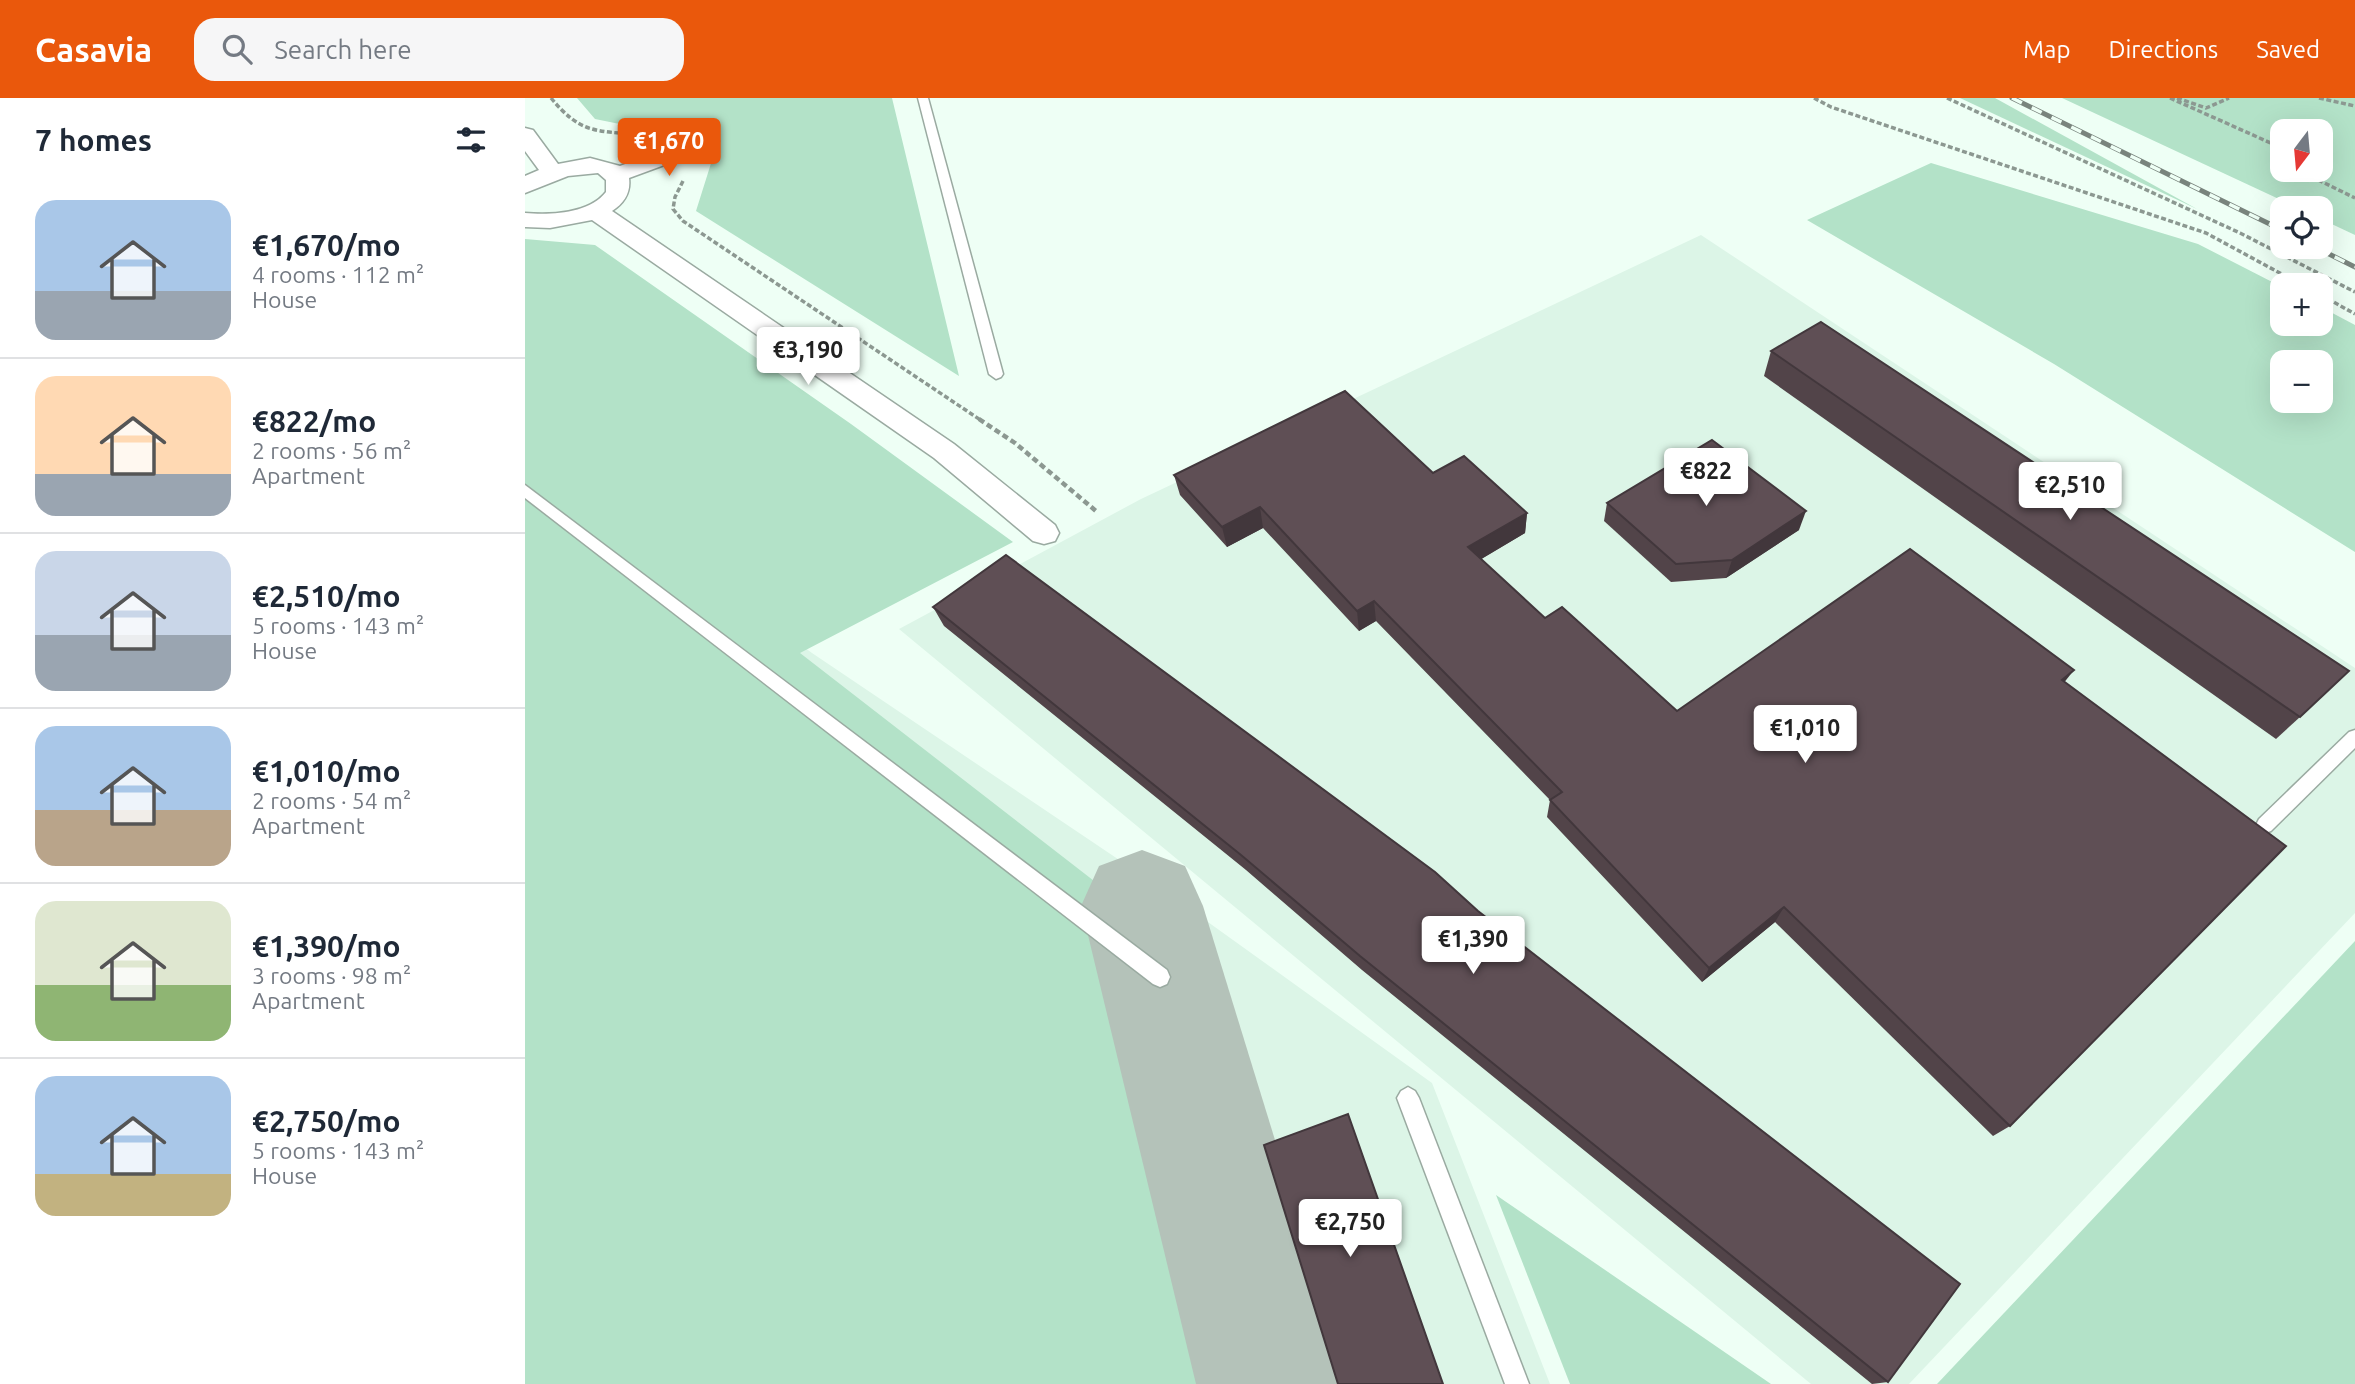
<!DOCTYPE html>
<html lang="en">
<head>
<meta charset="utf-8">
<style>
  body { margin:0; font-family:Ubuntu,sans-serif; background:#f6f6f7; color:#1f2937; height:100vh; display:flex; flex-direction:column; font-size:26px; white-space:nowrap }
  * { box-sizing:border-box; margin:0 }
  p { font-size:23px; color:#747a83 }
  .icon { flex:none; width:38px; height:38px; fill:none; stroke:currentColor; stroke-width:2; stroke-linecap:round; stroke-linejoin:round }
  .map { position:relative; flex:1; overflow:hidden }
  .sheet { display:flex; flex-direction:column; background:#fff; width:525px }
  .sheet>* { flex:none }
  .needle { width:46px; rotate:196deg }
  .tools { position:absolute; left:1745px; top:21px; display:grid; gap:14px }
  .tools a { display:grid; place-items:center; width:63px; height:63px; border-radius:14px; background:#fff; box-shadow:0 7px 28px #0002; font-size:35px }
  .price { position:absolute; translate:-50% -60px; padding:0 16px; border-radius:7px; background:#fff; color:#222; font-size:23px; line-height:46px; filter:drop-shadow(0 2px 4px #0008) }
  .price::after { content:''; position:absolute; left:50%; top:42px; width:21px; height:16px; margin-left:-10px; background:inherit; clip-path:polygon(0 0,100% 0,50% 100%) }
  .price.on { background:#ea580c; color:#fff }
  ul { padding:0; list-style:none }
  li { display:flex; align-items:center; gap:21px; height:175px; padding:0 35px }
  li+li { border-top:2px solid #e0e1e3 }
  li span { display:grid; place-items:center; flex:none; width:196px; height:140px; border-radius:21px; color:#555 }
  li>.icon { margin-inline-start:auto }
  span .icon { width:84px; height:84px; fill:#fffc; stroke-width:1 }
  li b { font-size:30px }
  h2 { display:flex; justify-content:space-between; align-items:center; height:84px; padding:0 35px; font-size:30px }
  header { display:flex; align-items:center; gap:42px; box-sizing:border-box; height:98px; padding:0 35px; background:#ea580c; color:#fff }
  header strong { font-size:33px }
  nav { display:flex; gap:38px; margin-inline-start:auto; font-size:24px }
  .search { width:490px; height:63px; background:#f6f6f7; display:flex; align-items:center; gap:18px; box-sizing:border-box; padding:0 24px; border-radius:21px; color:#747a83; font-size:26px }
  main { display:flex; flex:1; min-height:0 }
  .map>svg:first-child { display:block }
  .built { fill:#dcf5e7 }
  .green { fill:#b3e2c8; fill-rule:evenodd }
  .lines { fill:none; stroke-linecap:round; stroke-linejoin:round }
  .taxiway { fill:#b4c2b9; fill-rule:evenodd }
  .service-casing { stroke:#9aaaa1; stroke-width:3 }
  .minor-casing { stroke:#9aaaa1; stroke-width:3 }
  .path-far1 { stroke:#8c9891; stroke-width:3.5; stroke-dasharray:5 2.5; stroke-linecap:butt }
  .path { stroke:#8c9891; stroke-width:4.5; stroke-dasharray:6 3.5; stroke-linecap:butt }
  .service { fill:#fff; fill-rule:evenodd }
  .minor { fill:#fff; fill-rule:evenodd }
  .rail-casing { stroke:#79847d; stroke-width:5 }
  .rail { stroke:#eefff5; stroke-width:3.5; stroke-dasharray:11; stroke-linecap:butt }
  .wall { fill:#524449 }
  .shaded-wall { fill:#42373c }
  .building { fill:#5f4f55; stroke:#42373c; stroke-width:2 }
</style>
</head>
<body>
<header>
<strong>Casavia</strong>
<div class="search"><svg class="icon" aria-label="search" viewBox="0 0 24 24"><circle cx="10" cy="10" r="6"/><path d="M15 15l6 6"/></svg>Search here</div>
<nav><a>Map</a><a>Directions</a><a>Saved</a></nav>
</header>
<main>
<section class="sheet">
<h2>7 homes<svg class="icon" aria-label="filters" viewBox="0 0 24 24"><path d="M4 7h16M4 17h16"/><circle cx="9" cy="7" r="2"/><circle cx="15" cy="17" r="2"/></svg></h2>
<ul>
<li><span style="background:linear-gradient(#a9c7e8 65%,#9aa5b1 0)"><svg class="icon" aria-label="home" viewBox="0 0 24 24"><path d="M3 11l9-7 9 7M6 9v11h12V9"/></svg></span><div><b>€1,670/mo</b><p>4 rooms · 112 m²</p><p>House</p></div></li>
<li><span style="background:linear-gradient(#ffd9b3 70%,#9aa5b1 0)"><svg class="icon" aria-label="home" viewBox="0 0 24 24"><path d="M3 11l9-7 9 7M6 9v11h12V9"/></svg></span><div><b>€822/mo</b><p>2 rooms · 56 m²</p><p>Apartment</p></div></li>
<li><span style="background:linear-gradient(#c9d6e8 60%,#9aa5b1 0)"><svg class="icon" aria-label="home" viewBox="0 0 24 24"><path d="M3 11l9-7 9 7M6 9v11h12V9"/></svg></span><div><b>€2,510/mo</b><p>5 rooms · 143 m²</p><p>House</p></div></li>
<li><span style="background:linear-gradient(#a9c7e8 60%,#b9a48a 0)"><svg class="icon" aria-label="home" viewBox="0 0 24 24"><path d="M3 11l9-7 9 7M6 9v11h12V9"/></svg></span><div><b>€1,010/mo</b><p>2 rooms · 54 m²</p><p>Apartment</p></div></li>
<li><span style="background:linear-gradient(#dfe7d0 60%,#8fb573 0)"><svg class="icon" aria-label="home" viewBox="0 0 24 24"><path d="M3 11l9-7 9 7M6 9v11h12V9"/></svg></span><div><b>€1,390/mo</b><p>3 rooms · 98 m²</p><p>Apartment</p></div></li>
<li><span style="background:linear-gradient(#a9c7e8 70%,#c2b280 0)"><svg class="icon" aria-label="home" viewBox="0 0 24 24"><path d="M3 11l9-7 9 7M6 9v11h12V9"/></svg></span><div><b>€2,750/mo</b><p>5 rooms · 143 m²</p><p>House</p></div></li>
</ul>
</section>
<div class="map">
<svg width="1830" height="1286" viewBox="0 0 1830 1286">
  <rect width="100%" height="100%" fill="#eefff5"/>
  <g class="built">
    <polygon points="1176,137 1830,570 1830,815 1384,1286 1286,1286 374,531 616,401"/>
    <polygon points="0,345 287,555 630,786 907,985 1025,1286 0,1286"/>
  </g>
  <g class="green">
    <polygon points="52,0 367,0 434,278 171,113 188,59 154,38 70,21"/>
    <polygon points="1435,0 1470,0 1672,111"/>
    <path d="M1537,0H1830V137L1796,121V110H1773ZM1757,33H1796V72H1757Z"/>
    <path d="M1406,65L1673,146L1757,189V226H1796V209L1830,227V454L1529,266L1282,122ZM1796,264V303H1757V264Z"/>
    <polygon points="0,141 70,147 326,326 488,444 275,555 582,793 702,1286 0,1286"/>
    <polygon points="1830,843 1830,1286 1412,1286"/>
    <polygon points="971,1097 1246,1286 1045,1286"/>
  </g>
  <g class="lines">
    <polygon class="taxiway" points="617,752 660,768 678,808 825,1286 671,1286 556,808 574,768"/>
    <defs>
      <g id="service">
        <polygon points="393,0 403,0 478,276 476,279 471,281 464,276"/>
        <polygon points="0,387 642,872 645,879 642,886 635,889 628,886 0,400"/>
        <polygon points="1830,632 1830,650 1746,733 1740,735 1734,733 1731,727 1734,721 1824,634"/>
        <polygon points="883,989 890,993 894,1000 1004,1286 980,1286 872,1000 876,993"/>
      </g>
      <path id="minor" d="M0,30L8,32L33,66L65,60L95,68L175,38H191L194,43L191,48L104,80C106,95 99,105 87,113L429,346L530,427L534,435L530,443L519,446L508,443L409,360L67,122L25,130L0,129V115C25,117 64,116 81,94V82L73,75L43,78L0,95V78L14,72L0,53Z"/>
    </defs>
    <use href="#service" class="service-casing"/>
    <use href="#minor" class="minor-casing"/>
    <g class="path-far1">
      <path d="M26,0C56,36 69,32 113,37"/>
      <polyline points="1289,0 1306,9 1681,135 1777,187"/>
      <polyline points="1422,0 1715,135 1830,194"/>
      <polyline points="1645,0 1757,50"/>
      <polyline points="1652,0 1681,10 1704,0"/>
      <polyline points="1794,0 1830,8"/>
      <polyline points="1773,72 1830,100"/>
      <polyline points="158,83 150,99 148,111 158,123 457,323"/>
      <polyline points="1796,197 1830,216"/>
    </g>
    <polyline class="path" points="454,321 490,345 571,413"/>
    <use href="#service" class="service"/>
    <use href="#minor" class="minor"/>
    <defs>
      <g id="rail">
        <polyline points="1487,0 1757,132"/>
        <polyline points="1790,149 1830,169"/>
      </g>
    </defs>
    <use href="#rail" class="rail-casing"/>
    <use href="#rail" class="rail"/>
  </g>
  <g class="wall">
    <polygon points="1246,253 1775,619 1751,641 1239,278"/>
    <polygon points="908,375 1002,415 1000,435 956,461 1020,520 1152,613 1540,584 1485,1028 1468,1038 1250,824 1177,884 1022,719 1025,702 851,523 834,533 738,430 702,449 655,397 649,377"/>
    <polygon points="1082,405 1274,432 1201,480 1146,484 1079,423"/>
    <polygon points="481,457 1363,1284 1347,1286 837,872 721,772 419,528 408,509"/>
  </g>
  <g class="shaded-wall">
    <polygon points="735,409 738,430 702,449 697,429"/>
    <polygon points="1281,413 1274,432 1201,480 1207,462"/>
    <polygon points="1002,415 1000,435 943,469 943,449"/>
    <polygon points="849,503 851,523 834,533 832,513"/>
    <polygon points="1549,572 1534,591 1537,582"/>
    <polygon points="1259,809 1250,824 1177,884 1184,870"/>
  </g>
  <g class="building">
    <polygon points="1296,224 1824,573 1775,619 1246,253"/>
    <polygon points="820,293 908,375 939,358 1002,415 943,449 1020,520 1037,509 1152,613 1385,451 1549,572 1537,582 1761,748 1485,1028 1259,809 1184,870 1025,702 1037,694 849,503 832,513 735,409 697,429 649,377"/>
    <polygon points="1187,342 1281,413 1207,462 1151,466 1082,405"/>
    <polygon points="481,457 910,774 953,813 1435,1186 1363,1284 835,858 716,757 408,509"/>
    <polygon points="823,1016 918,1286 813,1286 739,1047"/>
  </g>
</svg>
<div class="tools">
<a><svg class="needle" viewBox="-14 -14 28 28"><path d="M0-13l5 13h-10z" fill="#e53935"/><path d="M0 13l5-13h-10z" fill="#747a83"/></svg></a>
<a><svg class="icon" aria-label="locate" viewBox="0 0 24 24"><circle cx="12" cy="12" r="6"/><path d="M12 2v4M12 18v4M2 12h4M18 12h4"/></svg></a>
<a>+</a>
<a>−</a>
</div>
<b class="price on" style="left:144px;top:80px">€1,670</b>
<b class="price" style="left:283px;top:289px">€3,190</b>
<b class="price" style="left:1181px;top:410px">€822</b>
<b class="price" style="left:1545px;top:424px">€2,510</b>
<b class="price" style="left:1280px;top:667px">€1,010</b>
<b class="price" style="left:948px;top:878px">€1,390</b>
<b class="price" style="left:825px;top:1161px">€2,750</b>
</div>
</main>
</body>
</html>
